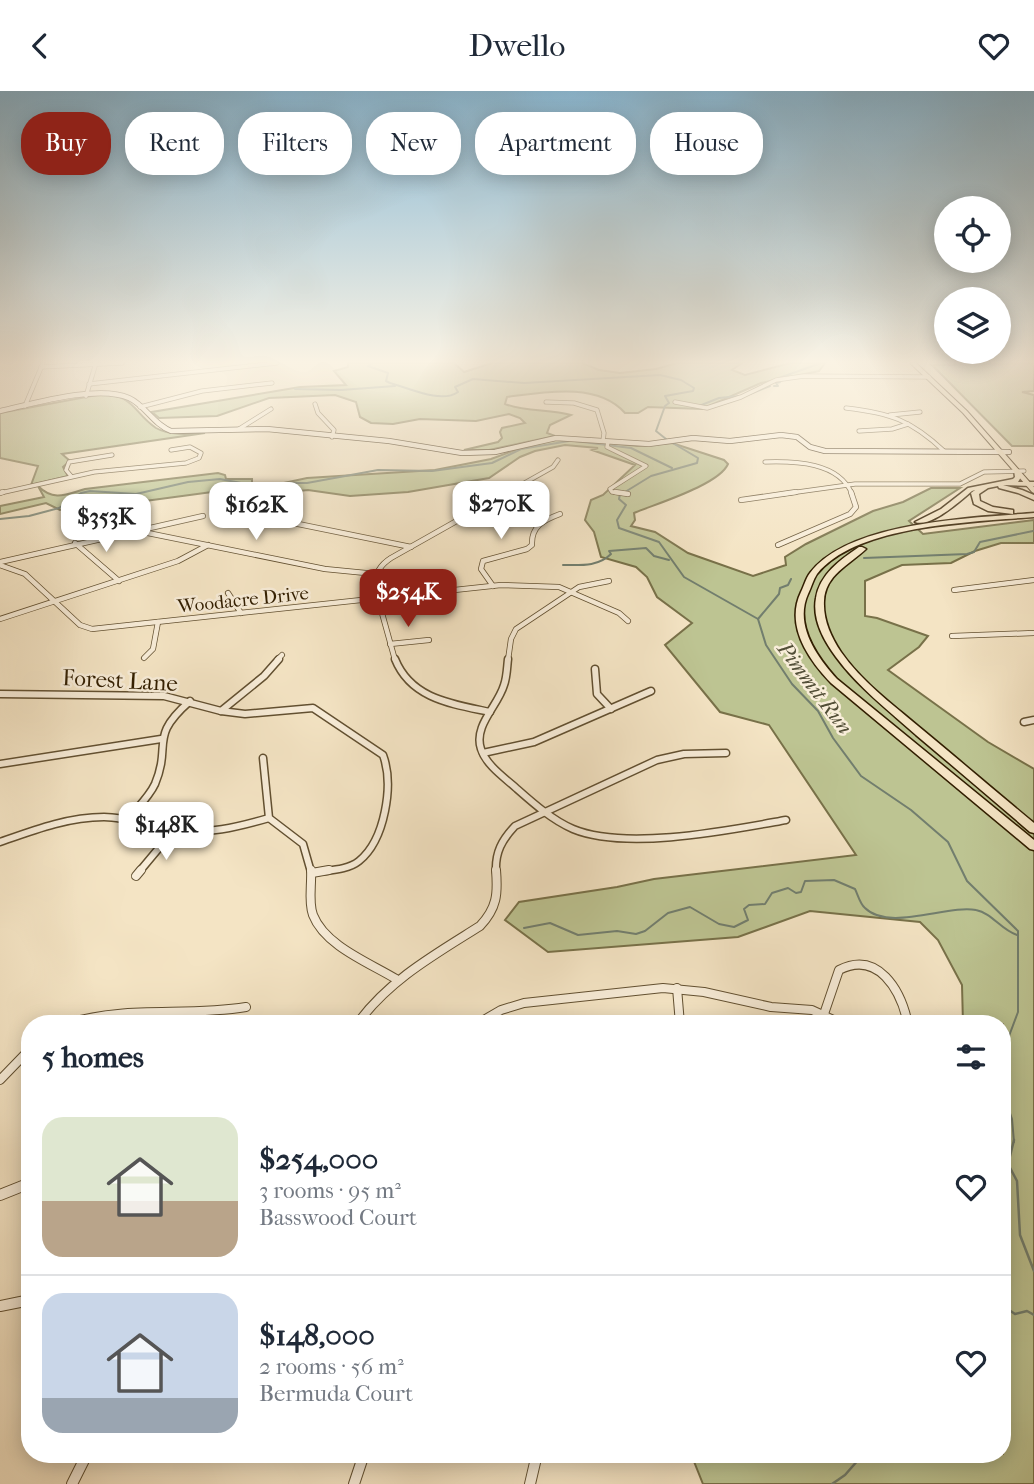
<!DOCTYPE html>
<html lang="en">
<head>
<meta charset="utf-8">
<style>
  body { margin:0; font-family:"IM FELL French Canon",serif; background:#f6f6f7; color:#1f2937; height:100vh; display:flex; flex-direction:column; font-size:26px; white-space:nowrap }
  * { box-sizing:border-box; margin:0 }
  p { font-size:23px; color:#747a83 }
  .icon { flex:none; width:38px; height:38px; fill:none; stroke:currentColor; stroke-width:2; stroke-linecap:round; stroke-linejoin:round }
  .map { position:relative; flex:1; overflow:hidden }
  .details { position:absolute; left:21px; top:924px; width:990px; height:448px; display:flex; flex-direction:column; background:#fff; border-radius:28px; box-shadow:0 4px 18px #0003 }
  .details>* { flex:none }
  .hud { position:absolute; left:21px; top:21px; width:992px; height:63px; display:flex; gap:14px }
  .buttons { position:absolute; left:934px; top:105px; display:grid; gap:14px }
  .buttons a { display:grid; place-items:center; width:77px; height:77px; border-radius:50%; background:#fff; box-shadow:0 4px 18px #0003; font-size:35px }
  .price { position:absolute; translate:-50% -60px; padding:0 16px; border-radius:14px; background:#fff; color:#222; font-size:23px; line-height:46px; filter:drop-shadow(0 2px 4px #0008) }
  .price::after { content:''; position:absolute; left:50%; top:42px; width:21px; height:16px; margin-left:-10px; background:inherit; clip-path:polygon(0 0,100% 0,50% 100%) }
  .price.active { background:#8f2418; color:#fff }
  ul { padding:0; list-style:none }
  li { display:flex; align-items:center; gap:21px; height:175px; padding:0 21px }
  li+li { border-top:2px solid #e0e1e3 }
  li span { display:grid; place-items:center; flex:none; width:196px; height:140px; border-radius:21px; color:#555 }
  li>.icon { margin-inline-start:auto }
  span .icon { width:84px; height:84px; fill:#fffc; stroke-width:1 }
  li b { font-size:30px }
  h2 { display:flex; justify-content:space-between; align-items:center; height:84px; padding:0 21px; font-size:30px }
  .tag { padding:0 24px; border-radius:28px; background:#fff; box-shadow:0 4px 18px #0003; font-size:24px; line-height:63px }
  .tag.active { background:#8f2418; color:#fff }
  header { display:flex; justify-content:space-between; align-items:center; height:91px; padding:0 21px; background:#fff; font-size:32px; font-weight:600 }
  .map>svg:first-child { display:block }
  .green { fill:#bdc492; stroke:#787149; stroke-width:2 }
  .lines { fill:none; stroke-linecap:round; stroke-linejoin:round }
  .stream-far1 { stroke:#727e6e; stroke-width:2 }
  .stream { stroke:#727e6e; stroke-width:2.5 }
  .street-far4-casing { stroke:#625031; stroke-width:5 }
  .street-far3-casing { stroke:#625031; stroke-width:6 }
  .street-far2-casing { stroke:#625031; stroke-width:9 }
  .street-far1-casing { stroke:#625031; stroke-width:10 }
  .street-casing { stroke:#625031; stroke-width:12 }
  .secondary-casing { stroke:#321e00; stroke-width:6 }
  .primary-casing { stroke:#321e00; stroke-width:2 }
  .highway-casing { stroke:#321e00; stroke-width:3 }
  .street-far4 { stroke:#f8edd9; stroke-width:3.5 }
  .street-far3 { stroke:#f8edd9; stroke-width:4.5 }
  .street-far2 { stroke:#f8edd9; stroke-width:6 }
  .street-far1 { stroke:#f8edd9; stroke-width:8 }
  .street { stroke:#f8edd9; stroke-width:10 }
  .secondary { stroke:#f8edd9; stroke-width:4.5 }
  .primary { fill:#f4e4c4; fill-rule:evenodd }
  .highway { fill:#f4e4c4; fill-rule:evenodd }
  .labels { text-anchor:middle; stroke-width:5; stroke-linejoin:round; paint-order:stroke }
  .far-street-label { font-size:19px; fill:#321e00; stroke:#f8edd9 }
  .far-water-label { font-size:21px; font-style:italic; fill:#524e37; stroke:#f8edd9 }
  .street-label { font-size:23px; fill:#321e00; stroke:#f8edd9 }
</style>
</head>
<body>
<header><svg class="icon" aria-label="back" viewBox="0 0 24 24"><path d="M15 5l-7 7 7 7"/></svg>Dwello<svg class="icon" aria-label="heart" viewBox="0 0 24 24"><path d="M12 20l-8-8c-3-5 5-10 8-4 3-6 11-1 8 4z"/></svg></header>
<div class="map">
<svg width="1034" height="1393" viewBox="0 0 1034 1393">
  <rect width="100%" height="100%" fill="#f4e4c4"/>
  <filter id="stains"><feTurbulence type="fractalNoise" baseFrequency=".00286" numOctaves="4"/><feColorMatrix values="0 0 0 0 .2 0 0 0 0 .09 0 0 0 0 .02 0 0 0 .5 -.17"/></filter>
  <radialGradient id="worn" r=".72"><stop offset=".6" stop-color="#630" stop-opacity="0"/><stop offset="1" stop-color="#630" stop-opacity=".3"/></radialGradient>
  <g class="green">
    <path d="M348,272H454L464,281L492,272H582L599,279L620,282L656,278L677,272H742L732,279L745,284L790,272H825L819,280L761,292L702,318L648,316L638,322H625C598,291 545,301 507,306L505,313C525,321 550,318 571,324L550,334L547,342L555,345L489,359H464L498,351L502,347L500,341L502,337L525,332L520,327L509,323L476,330L420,328L393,333L371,332L360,326L356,311L335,304L269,307L217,325L159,327L152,321L300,296L346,294L334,280L348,276Z"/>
    <polygon points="1034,272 1034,300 1022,301 1034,304 1034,355 1012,355 932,274"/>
    <path d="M97,304C135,302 132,321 156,337C170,345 190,343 205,342L62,363L70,370L63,376L68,385L31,394L38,375L0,367V322Z"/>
    <path d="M571,348L637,355L672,352L724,369L728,373C719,394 655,413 634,422L635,429L631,435L655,441L688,462L753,485L786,474L785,466L806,453L873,420L903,411L931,397H960L909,430L923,443L1034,429V452H1001L975,460L951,472L902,474L865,490V525L877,527L928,545L919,556L888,579L988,651L1034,678V1393H703L691,1363H1003V933H963L962,894L938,849L920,831L810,820L738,846L548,861L505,829L519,811L617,796L654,788L856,764L769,634L720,621L665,554L692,532L657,506L647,486L636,476L601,466L594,441L585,429L591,409L603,404L635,374L592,359L598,357L565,354L535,360L520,366L489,387L408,401L350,405L308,399L251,405L248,408L255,421L245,405L212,401L145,410L81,413L60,419L46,412L0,423V415L44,406L38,395C54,411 67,403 85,398L218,382L225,384L226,388H252V394L270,395L307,387L435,379L491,368L540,350Z"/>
  </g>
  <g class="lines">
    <g class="stream-far1">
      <path d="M373,272L368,275L388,282L386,290L390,292C409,297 441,313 458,301L455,296L473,288L524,292L660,284L681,289L694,297L693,300L665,305L669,312L665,315L656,340L666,348"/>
      <polyline points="779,287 821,272"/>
      <polyline points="774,295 778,295 776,292 780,291"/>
      <polyline points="295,298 341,299 395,295"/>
      <polyline points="745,305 770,295"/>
      <polyline points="699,315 719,307 739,305"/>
      <polyline points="575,350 631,357 672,377"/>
      <polyline points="625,401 651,385 697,372 698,367 671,351"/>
      <polyline points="620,403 619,408 626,414 617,429 619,437 659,451 684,486 758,528 766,554 792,593 818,620 833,647 861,685 911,719 948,751 967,790 1018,840 1018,921 1003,961"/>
      <polyline points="0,428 29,425 59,417 81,402 90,400 136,403 188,391 220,388 241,392 307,392 378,379 432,380 492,372 521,358 569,350"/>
      <polyline points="864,467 967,463 974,461 980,451 1033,440"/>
      <path d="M563,474C580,474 598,476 611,463L609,460L646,457L654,465L669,469"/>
      <polyline points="758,528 779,503 780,497 788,494 791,488"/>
      <path d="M524,837L550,832L578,844L617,840L636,843L645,840L668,822L690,816L719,833L734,836L748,829L744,818L749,814L765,813L772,802L788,797L796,802L801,801L805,790L834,789L855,798C858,804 860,813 865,817C889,841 949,813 976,819C992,822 1001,839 1017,844"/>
      <polyline points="1003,1002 1012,1028 1014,1051"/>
    </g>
    <g class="stream">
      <polyline points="1014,1049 1008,1073 1017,1090 1020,1144 1034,1180"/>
      <polyline points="1003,1226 1005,1220 1009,1219 1015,1223 1027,1220 1034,1224"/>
      <polyline points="832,1393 845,1384 859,1368 875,1367 880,1363"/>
    </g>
    <defs>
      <g id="street-far4">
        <polyline points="41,276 122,272"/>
        <polyline points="89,293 277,272"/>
        <polyline points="86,305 96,272"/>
        <polyline points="546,311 574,312 597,319 604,342 603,350"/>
        <polyline points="675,311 707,317 741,306 776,289 804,285 929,286"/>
        <polyline points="315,313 318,322 334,339 332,346"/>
        <polyline points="25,315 43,272"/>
        <polyline points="140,316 202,300 272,292"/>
        <path d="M846,317C890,322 911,329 944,360"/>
        <polyline points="890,324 920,321"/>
        <polyline points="239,338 271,318"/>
        <polyline points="859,340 892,338 908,333"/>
        <polyline points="608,351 607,356 646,375 610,398 612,401 628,403"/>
        <path d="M765,371C795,370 839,371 852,403"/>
        <polyline points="71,385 66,379 69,371 112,364"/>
        <polyline points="0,402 94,381 186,372 199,367 201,362 190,356 171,359"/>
        <polyline points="505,403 553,376 558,369"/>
        <polyline points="783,403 855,393 960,393 984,381 1024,380"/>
      </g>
      <g id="street-far3">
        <polyline points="615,401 628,403"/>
        <polyline points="0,402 3,401"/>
        <polyline points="741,409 796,401"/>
        <polyline points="259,425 411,456"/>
        <polyline points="133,439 325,478 376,483"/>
        <polyline points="75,452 119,490"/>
        <polyline points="778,454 850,423 856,416 851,401"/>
        <polyline points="0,471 203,425"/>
        <polyline points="0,474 25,483 80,534 92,538 501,494 559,496 619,522 628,530"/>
        <path d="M493,495L481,478L483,470L527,458L532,454C531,435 544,429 560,423"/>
        <polyline points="954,499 1034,489"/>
        <polyline points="228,502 241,522"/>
        <polyline points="0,528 178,470 208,454"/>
        <polyline points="952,545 1034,542"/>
        <polyline points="390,553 429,549"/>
        <polyline points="144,567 153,558 158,531"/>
        <polyline points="277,569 282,564"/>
        <path d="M395,569L375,497C374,483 380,474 391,467L508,401"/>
        <polyline points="508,569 511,548 516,538 579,496 609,490"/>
      </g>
      <g id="street-far2">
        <path d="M395,568C411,608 452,613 490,621"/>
        <path d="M508,568C507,576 507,586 504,594C498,615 473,635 481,658C486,674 505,687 516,697C533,712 552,729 573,738C626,760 730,739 786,729"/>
        <polyline points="595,578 597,603 611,618"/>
        <path d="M0,603L164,605L221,620L245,623L313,617L383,664C394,694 385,749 359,770C348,779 330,779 317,781"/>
        <polyline points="221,620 264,585 279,568"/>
        <polyline points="1024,631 1034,629"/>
        <polyline points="483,662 534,651 651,600"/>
        <polyline points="263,667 269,727 303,753 311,781"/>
        <polyline points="0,673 161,648"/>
        <path d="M128,728C137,717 149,706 155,693C172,652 148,647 190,610"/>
        <path d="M0,751C34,739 68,726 104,726C128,726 150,736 173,739C206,744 238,736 269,727"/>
        <polyline points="139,781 174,739"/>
        <path d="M496,781C495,761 502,749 515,735L657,669L684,663L726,662"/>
      </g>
      <g id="street-far1">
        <path d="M311,779C312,793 308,811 313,824C325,855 370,872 396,888"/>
        <polyline points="312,782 329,779"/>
        <polyline points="136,785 141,779"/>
        <polyline points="677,897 680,933"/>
        <path d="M824,923L839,879C878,859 901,899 908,933"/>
        <path d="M66,933C125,914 186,926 246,916"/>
        <path d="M357,933C389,889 434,864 480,835C497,817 498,803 496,779"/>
        <polyline points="477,933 501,919 524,912 663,897 704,901 771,916 812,919 842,933"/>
        <polyline points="0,989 30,958"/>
      </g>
      <g id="street">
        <polyline points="0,1104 30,1092"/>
        <polyline points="0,1215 30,1209"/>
        <polyline points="72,1393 87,1363"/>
        <polyline points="354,1393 364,1363"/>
        <polyline points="530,1393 537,1363"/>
      </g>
      <path id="secondary" d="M0,320C32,313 98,293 129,307C145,314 153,333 171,340L267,338L389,350L462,362L495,361L556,347L649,353L693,347L730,350L781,344L797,346L810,356L825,360L1009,361"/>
      <polygon id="primary" points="910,272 916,272 967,320 1034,396 1034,402 1032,401 963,322"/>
      <g id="highway">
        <path d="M1014,379L1019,380L1021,386L1018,391H1034V395L1003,394L1022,399L1034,404V409L1018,402L999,397L998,395L988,397L979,403L980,410L993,416L1013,419V423L988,420L974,413L971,402L975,399L972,400C960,410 931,437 915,431L941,418L968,397L1013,388L1015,386Z"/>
        <path d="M1034,422V426C975,431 857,433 817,483C813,489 811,497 808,503C794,534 817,566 837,588L1034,749V759L1030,758L831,592C808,568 785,534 801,501C804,495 806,487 810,482C849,430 974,427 1034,422Z"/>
        <path d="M859,456H862L866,458C849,474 825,484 824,510C823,529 831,546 841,561C861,590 891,612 918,635C957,667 995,700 1034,732V742L1030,741C992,708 954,676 916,644C888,619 858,596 836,566C824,550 812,528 816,507C820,483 840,469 859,456Z"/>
      </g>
    </defs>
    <use href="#street-far4" class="street-far4-casing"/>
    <use href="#street-far3" class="street-far3-casing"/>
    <use href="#street-far2" class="street-far2-casing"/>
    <use href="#street-far1" class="street-far1-casing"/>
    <use href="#street" class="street-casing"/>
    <use href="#secondary" class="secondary-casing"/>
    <use href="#primary" class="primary-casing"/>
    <use href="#highway" class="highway-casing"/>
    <use href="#street-far4" class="street-far4"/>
    <use href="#street-far3" class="street-far3"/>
    <use href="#street-far2" class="street-far2"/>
    <use href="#street-far1" class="street-far1"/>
    <use href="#street" class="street"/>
    <use href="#secondary" class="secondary"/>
    <use href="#primary" class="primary"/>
    <use href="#highway" class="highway"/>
  </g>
  <linearGradient id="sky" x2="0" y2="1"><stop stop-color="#89b8d4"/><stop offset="0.58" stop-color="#faf3e4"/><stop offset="1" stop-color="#faf3e4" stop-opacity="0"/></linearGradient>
  <rect width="1034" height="467" fill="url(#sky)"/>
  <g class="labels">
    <g class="far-street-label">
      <text transform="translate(243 508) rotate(-6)" y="7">Woodacre Drive</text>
    </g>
    <g class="far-water-label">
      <text transform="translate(815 597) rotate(53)" y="7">Pimmit Run</text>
    </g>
    <g class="street-label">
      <text transform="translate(120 589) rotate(3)" y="8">Forest Lane</text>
    </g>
  </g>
  <rect width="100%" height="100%" filter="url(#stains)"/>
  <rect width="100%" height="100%" fill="url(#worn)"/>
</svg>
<div class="buttons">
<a><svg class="icon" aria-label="locate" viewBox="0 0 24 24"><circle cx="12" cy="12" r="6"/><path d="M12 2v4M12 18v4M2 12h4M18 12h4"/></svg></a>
<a><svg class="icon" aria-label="layers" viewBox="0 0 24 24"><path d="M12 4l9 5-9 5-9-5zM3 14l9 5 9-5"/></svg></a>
</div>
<b class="price" style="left:501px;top:450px">$270K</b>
<b class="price" style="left:256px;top:451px">$162K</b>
<b class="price" style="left:106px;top:463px">$353K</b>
<b class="price active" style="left:408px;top:538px">$254K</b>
<b class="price" style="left:166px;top:771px">$148K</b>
<div class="hud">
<a class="tag active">Buy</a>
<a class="tag">Rent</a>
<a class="tag">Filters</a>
<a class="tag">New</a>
<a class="tag">Apartment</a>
<a class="tag">House</a>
</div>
<section class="details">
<h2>5 homes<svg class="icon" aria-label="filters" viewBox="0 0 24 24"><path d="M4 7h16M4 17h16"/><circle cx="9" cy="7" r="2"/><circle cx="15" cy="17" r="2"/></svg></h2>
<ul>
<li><span style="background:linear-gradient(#dfe7d0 60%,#b9a48a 0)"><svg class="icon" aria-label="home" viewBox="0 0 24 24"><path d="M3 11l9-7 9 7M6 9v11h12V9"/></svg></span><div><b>$254,000</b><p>3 rooms · 95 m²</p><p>Basswood Court</p></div><svg class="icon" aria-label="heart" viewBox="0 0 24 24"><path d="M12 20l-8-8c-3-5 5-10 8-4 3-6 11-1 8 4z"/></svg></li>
<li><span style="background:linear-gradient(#c9d6e8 75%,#9aa5b1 0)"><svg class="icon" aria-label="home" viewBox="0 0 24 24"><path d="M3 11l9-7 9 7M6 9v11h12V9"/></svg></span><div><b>$148,000</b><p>2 rooms · 56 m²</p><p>Bermuda Court</p></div><svg class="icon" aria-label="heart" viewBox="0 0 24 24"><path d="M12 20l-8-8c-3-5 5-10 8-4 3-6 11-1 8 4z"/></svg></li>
</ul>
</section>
</div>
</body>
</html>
